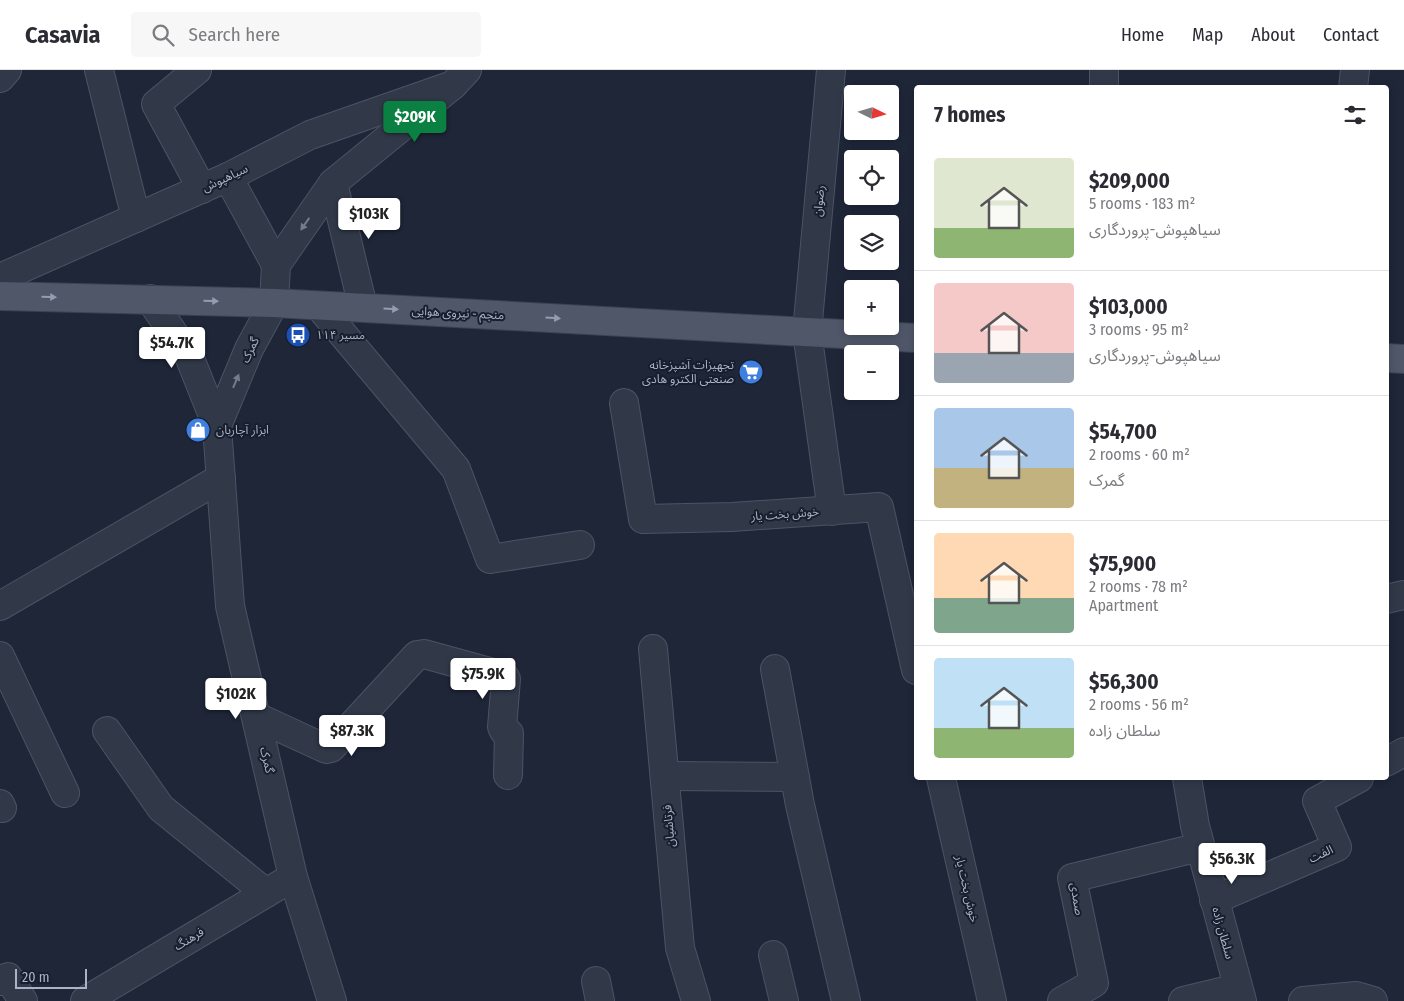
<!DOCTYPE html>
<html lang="en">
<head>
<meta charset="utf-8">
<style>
  body { margin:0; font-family:"Fira Sans Condensed","Noto Sans Arabic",sans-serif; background:#f7f7f7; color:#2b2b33; height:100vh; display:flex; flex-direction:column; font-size:19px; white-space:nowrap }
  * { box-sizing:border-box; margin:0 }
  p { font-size:16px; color:#7c7c81 }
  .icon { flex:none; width:28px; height:28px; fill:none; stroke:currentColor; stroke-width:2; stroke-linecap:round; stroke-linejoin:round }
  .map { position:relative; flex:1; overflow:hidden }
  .drawer { position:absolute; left:914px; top:15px; width:475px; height:695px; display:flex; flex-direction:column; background:#fff; border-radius:5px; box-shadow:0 2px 8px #0003 }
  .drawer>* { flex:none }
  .needle { width:32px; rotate:95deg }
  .buttons { position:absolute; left:844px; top:15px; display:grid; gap:10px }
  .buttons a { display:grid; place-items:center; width:55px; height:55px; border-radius:5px; background:#fff; box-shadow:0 2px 8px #0003; font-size:25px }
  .scale { position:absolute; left:15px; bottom:12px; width:72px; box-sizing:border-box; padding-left:5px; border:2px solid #abb3c6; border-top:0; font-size:14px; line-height:18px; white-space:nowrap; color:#abb3c6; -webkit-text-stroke:4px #171e2d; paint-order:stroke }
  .price { position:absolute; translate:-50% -42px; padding:0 11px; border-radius:5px; background:#fff; color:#222; font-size:16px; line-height:32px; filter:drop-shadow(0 1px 2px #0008) }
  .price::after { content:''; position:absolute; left:50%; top:30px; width:15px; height:11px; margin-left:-8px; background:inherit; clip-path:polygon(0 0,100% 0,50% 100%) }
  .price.selected { background:#0b8043; color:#fff }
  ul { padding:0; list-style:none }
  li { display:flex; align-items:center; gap:15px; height:125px; padding:0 20px }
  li+li { border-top:1px solid #e1e1e2 }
  li span { display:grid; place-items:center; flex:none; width:140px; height:100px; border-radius:5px; color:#555 }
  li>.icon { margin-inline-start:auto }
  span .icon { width:60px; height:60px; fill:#fffc; stroke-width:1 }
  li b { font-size:21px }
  h2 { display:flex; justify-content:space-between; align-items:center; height:60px; padding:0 20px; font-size:21px }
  header { display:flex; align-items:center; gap:30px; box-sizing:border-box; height:70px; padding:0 25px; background:#fff; border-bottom:1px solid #e1e1e2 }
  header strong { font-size:24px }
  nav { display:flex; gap:28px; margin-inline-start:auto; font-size:18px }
  .search { width:350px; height:45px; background:#f7f7f7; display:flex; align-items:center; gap:12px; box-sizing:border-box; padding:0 18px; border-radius:5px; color:#7c7c81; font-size:19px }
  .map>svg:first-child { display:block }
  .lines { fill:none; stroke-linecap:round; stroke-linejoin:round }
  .minor-casing { stroke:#4c5364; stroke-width:30 }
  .major-casing { stroke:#3b4252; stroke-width:30 }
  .minor { stroke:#313949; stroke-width:28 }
  .major { stroke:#4f5769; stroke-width:28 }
  .oneway { fill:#747c8e }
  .oneway2 { fill:#949caf }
  .labels { text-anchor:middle; stroke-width:4; stroke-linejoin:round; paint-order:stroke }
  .street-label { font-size:12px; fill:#abb3c6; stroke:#171e2d }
  .poi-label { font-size:12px; fill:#abb3c6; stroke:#171e2d; text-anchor:start }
</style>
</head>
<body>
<header>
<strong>Casavia</strong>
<div class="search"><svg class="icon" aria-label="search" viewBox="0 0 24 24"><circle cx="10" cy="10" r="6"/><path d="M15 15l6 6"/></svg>Search here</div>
<nav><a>Home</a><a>Map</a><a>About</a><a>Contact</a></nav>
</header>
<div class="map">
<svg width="1404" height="931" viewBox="0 0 1404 931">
  <rect width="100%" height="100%" fill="#1e2638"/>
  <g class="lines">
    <defs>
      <g id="minor">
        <polyline points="99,0 136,148"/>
        <polyline points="197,0 156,34 202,119"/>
        <polyline points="831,0 807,262 832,441"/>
        <polyline points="0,8 7,0"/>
        <polyline points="1104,18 1104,0"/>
        <polyline points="1353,18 1355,0"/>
        <polyline points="228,107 276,195"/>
        <polyline points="333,113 363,237"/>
        <polyline points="0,208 228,107 310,65 453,15"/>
        <polyline points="150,229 189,286 217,356 230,536 293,807 332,931"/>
        <polyline points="319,236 456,399 490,489 580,475"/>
        <polyline points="624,333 643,449 732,447 879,437 916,600"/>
        <polyline points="217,356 249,279 274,233 276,195 333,113 453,15 467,0"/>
        <polyline points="1386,529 1404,525"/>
        <polyline points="0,536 221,408"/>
        <polyline points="653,579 680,878 696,931"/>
        <polyline points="0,586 65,723"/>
        <polyline points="775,599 800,735 846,931"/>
        <polyline points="257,647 322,677 327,679 331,678 417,585 424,584 504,606 506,609 502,657 504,661 509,663 508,705"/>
        <polyline points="107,661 161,738 266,823"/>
        <polyline points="1386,692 1404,682"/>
        <polyline points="665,706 795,707"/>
        <polyline points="941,708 992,931"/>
        <polyline points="1187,708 1195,756 1242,931"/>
        <polyline points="0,734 2,738"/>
        <polyline points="1214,830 1337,777 1317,731 1359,708"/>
        <polyline points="773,885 784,931"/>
        <polyline points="0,911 8,907 23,931"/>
        <polyline points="596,911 600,931"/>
        <polyline points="85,931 293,807"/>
        <polyline points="1062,931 1094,913 1072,808 1200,777"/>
        <polyline points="1183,931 1237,918"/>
        <polyline points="1303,931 1356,926 1373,931"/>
      </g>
      <g id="major">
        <polyline points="0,226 274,233 916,268"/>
        <polyline points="1386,288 1404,289"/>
      </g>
    </defs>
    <use href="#minor" class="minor-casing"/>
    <use href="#major" class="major-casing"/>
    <use href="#minor" class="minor"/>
    <use href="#major" class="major"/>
  </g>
  <defs><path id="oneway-solid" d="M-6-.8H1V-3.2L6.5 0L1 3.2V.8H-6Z" transform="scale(1.25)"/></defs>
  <g class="oneway">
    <use href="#oneway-solid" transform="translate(305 154) rotate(125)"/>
    <use href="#oneway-solid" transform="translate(236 311) rotate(-67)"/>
  </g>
  <g class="oneway2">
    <use href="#oneway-solid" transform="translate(49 227) rotate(1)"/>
    <use href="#oneway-solid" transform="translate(211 231) rotate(1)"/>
    <use href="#oneway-solid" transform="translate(391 239) rotate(3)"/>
    <use href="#oneway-solid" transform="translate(553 248) rotate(3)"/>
  </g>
  <defs>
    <symbol id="bus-disc" viewBox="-11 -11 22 22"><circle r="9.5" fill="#1a4fb4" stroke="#171e2d"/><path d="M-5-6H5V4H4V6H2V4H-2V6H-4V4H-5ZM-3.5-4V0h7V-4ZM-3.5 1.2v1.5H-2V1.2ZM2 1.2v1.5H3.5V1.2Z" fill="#fff"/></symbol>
    <symbol id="supermarket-disc" viewBox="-11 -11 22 22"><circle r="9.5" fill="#3f7fe0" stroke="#171e2d"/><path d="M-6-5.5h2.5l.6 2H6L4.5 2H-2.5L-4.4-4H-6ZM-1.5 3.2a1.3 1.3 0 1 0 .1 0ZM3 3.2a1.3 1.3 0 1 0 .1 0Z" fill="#fff"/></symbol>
    <symbol id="shop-disc" viewBox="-11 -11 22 22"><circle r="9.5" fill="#3f7fe0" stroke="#171e2d"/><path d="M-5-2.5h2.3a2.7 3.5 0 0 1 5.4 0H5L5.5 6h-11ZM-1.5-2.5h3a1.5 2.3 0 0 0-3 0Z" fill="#fff"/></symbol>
  </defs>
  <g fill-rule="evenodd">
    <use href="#bus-disc" x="284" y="251" width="28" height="28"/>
    <use href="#supermarket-disc" x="737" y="288" width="28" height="28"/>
    <use href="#shop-disc" x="184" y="346" width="28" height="28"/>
  </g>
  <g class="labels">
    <g class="street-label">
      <text transform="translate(225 108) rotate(-25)" y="4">سیاهپوش</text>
      <text transform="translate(819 131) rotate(-85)" y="4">رضوان</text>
      <text transform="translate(458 243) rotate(3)" y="4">منجم - نیروی هوایی</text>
      <text transform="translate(250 280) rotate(-65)" y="4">گمرک</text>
      <text transform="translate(785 444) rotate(-4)" y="4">خوش بخت یار</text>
      <text transform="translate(267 690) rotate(77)" y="4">گمرک</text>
      <text transform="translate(669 756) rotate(-95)" y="4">فرتاشیان</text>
      <text transform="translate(1321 784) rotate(-25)" y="4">الفت</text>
      <text transform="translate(967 819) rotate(77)" y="4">خوش بخت یار</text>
      <text transform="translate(1077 829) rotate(81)" y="4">صمدی</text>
      <text transform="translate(1223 863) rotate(75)" y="4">سلطان زاده</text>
      <text transform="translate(189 869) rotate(-31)" y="4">فرهنگ</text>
    </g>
    <g class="poi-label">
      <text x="316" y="269">مسیر ۱۱۴</text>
      <text x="734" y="299" text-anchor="end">تجهیزات آشپزخانه<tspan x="734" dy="14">صنعتی الکترو هادی</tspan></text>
      <text x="216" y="364">ابزار آچاربان</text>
    </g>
  </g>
</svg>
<div class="buttons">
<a><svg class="needle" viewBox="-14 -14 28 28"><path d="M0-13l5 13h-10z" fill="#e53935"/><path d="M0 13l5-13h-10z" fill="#7c7c81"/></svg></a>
<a><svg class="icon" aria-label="locate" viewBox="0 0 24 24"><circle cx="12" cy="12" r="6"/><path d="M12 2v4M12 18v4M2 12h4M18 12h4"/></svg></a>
<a><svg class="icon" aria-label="layers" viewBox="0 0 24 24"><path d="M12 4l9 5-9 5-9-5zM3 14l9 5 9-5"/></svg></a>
<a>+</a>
<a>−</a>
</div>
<div class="scale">20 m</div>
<b class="price selected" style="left:415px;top:73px">$209K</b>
<b class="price" style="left:369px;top:170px">$103K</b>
<b class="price" style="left:172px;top:299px">$54.7K</b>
<b class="price" style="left:483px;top:630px">$75.9K</b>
<b class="price" style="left:236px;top:650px">$102K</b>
<b class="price" style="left:352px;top:687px">$87.3K</b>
<b class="price" style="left:1232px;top:815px">$56.3K</b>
<section class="drawer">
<h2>7 homes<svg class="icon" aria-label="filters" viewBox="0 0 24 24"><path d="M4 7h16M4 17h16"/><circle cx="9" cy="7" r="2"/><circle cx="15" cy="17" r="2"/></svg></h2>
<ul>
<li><span style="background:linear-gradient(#dfe7d0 70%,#8fb573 0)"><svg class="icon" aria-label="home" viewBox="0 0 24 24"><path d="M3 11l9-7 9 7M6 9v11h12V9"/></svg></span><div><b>$209,000</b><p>5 rooms · 183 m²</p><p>سیاهپوش-پروردگاری</p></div></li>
<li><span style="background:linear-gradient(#f6c9c9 70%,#9aa5b1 0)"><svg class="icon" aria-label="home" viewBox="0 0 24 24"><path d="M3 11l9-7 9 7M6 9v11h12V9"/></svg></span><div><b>$103,000</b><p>3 rooms · 95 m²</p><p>سیاهپوش-پروردگاری</p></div></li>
<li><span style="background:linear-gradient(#a9c7e8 60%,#c2b280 0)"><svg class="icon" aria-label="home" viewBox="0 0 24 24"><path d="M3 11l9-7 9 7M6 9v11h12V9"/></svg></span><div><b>$54,700</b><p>2 rooms · 60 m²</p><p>گمرک</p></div></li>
<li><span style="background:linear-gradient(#ffd9b3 65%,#7fa58c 0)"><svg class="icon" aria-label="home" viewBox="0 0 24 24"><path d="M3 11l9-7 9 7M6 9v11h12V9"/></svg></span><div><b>$75,900</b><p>2 rooms · 78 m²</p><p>Apartment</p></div></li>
<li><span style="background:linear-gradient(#bfe0f5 70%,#8fb573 0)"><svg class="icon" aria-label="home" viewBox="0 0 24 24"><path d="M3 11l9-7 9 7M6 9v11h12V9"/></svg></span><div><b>$56,300</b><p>2 rooms · 56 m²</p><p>سلطان زاده</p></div></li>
</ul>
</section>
</div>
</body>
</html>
